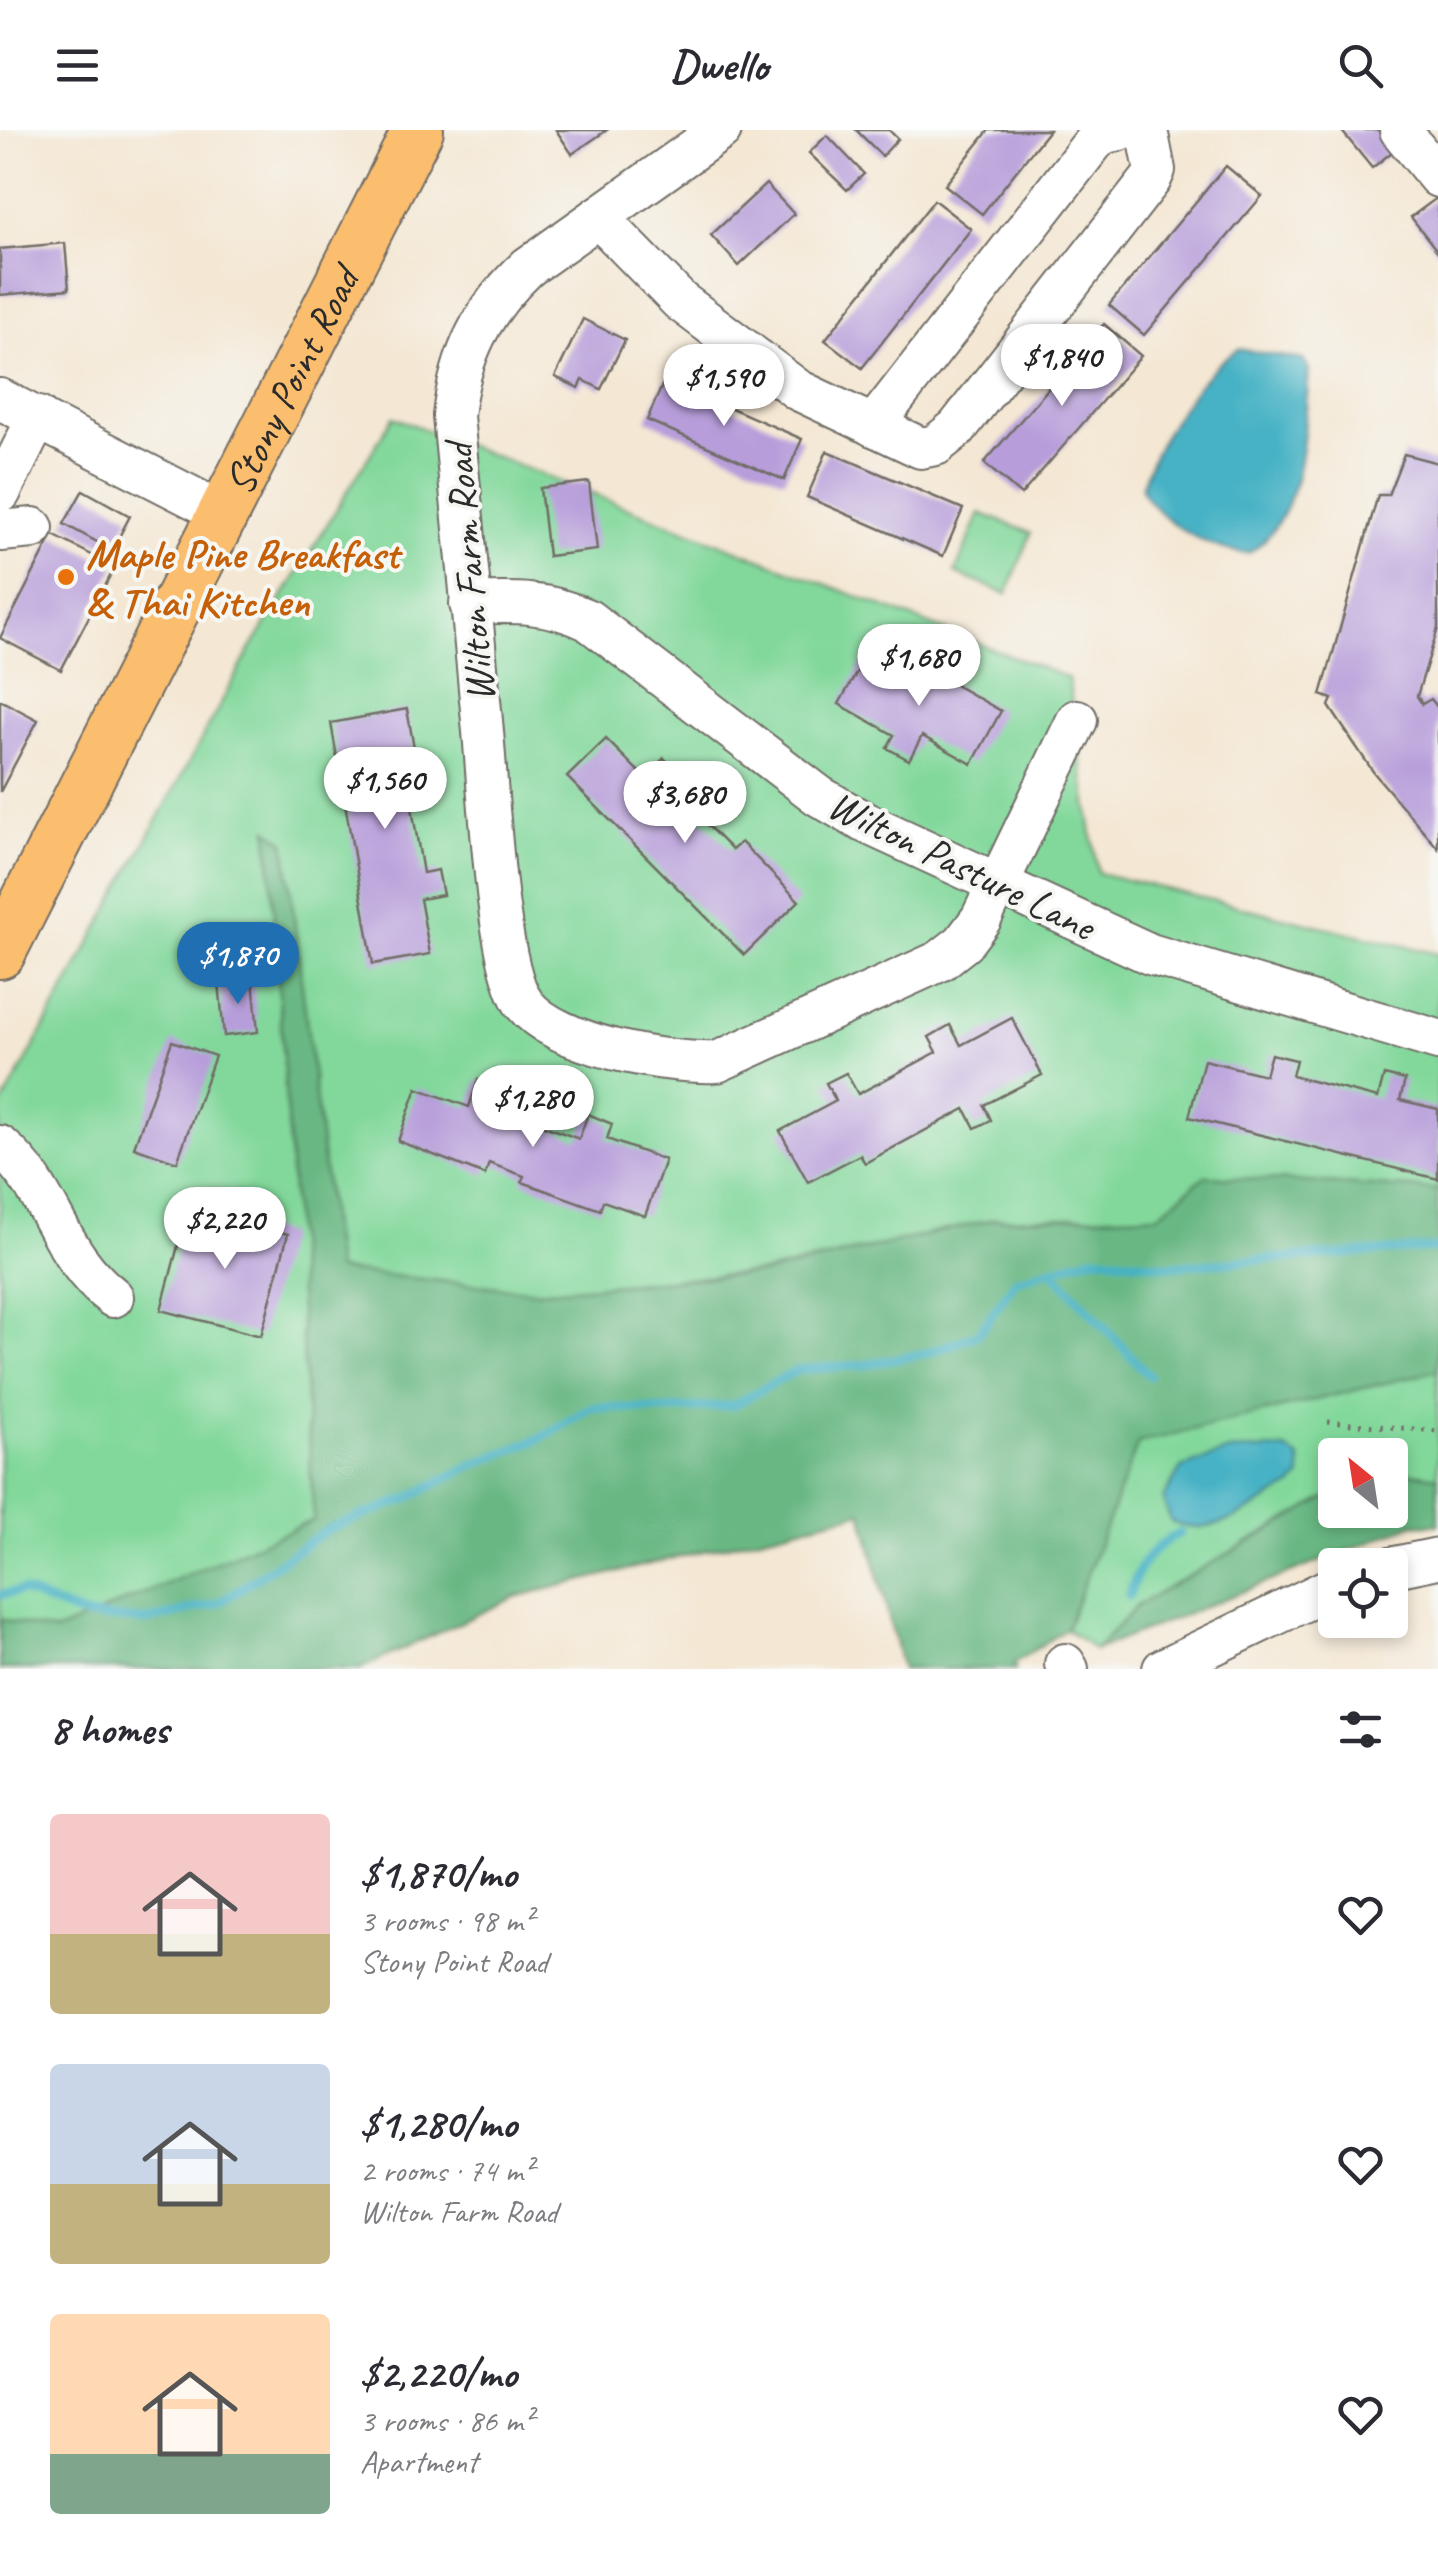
<!DOCTYPE html>
<html lang="en">
<head>
<meta charset="utf-8">
<style>
  body { margin:0; font-family:Caveat,sans-serif; background:#f2f2f3; color:#2b2b33; height:100vh; display:flex; flex-direction:column; font-size:38px; white-space:nowrap }
  * { box-sizing:border-box; margin:0 }
  p { font-size:32px; color:#7c7c81 }
  .icon { flex:none; width:55px; height:55px; fill:none; stroke:currentColor; stroke-width:2; stroke-linecap:round; stroke-linejoin:round }
  .map { position:relative; height:1539px; overflow:hidden }
  .drawer { display:flex; flex-direction:column; background:#fff; flex:1 }
  .drawer>* { flex:none }
  .needle { width:65px; rotate:330deg }
  .buttons { position:absolute; left:1318px; top:1308px; display:grid; gap:20px }
  .buttons a { display:grid; place-items:center; width:90px; height:90px; border-radius:10px; background:#fff; box-shadow:0 5px 15px #0003; font-size:50px }
  .price { position:absolute; translate:-50% -85px; padding:0 22px; border-radius:35px; background:#fff; color:#222; font-size:32px; line-height:65px; filter:drop-shadow(0 2px 5px #0008) }
  .price::after { content:''; position:absolute; left:50%; top:60px; width:30px; height:22px; margin-left:-15px; background:inherit; clip-path:polygon(0 0,100% 0,50% 100%) }
  .price.selected { background:#1f6fb2; color:#fff }
  ul { padding:0; list-style:none }
  li { display:flex; align-items:center; gap:30px; height:250px; padding:0 50px }
  li span { display:grid; place-items:center; flex:none; width:280px; height:200px; border-radius:10px; color:#555 }
  li>.icon { margin-inline-start:auto }
  span .icon { width:120px; height:120px; fill:#fffc; stroke-width:1 }
  li b { font-size:42px }
  h2 { display:flex; justify-content:space-between; align-items:center; height:120px; padding:0 50px; font-size:42px }
  header { display:flex; justify-content:space-between; align-items:center; height:130px; padding:0 50px; background:#fff; font-size:45px; font-weight:600 }
  .map>svg:first-child { display:block }
  .green { fill:#82d89b; stroke:#568263; stroke-width:2.5 }
  .forest { fill:#69b883; stroke:#4a7257; stroke-width:2.5 }
  .water { fill:#47b2c5; stroke:#396e78; stroke-width:2.5 }
  .lines { fill:none; stroke-linecap:round; stroke-linejoin:round }
  .stream { stroke:#47b2c5; stroke-width:9 }
  .building { fill:#b79eda }
  .minor-casing { stroke:#716d66; stroke-width:44 }
  .major-casing { stroke:#716d66; stroke-width:54 }
  .path { stroke:#716d66; stroke-width:5; stroke-dasharray:2.5 8; stroke-linecap:butt }
  .minor { stroke:#fff; stroke-width:40 }
  .major { stroke:#fbbd6e; stroke-width:50 }
  .food-dot { fill:#e8710a; stroke:#f6f6f2; stroke-width:4 }
  .labels { text-anchor:middle; stroke-width:8; stroke-linejoin:round; paint-order:stroke }
  .street-label { font-size:42px; fill:#2b2b2b; stroke:#f6f6f2 }
  .food-label { font-size:42px; font-weight:bold; fill:#c56008; stroke:#f6f6f2; text-anchor:start }
</style>
</head>
<body>
<header><svg class="icon" aria-label="menu" viewBox="0 0 24 24"><path d="M4 6h16M4 12h16M4 18h16"/></svg>Dwello<svg class="icon" aria-label="search" viewBox="0 0 24 24"><circle cx="10" cy="10" r="6"/><path d="M15 15l6 6"/></svg></header>
<div class="map">
<svg width="1438" height="1539" viewBox="0 0 1438 1539">
  <rect width="100%" height="100%" fill="#f6f6f2"/>
  <filter id="ink" filterUnits="userSpaceOnUse"><feTurbulence type="fractalNoise" baseFrequency=".01" numOctaves="2"/><feDisplacementMap in="SourceGraphic" scale="20" xChannelSelector="R" yChannelSelector="G"/><feConvolveMatrix kernelMatrix="1 2 1 2 8 2 1 2 1" color-interpolation-filters="sRGB"/></filter>
  <filter id="wash" filterUnits="userSpaceOnUse"><feTurbulence type="fractalNoise" baseFrequency=".0048" numOctaves="4" result="noise"/><feDisplacementMap in="SourceGraphic" scale="40" xChannelSelector="R" yChannelSelector="G"/><feGaussianBlur stdDeviation="2.25" result="paint"/><feColorMatrix in="noise" values="0 0 0 0 0 0 0 0 0 0 0 0 0 0 0 0 0 1.4 0 .05"/><feComposite in="paint" operator="in"/></filter>
  <g filter="url(#wash)">
    <rect width="100%" height="100%" fill="#f4e7d3"/>
    <g class="green">
      <polygon points="393,287 1068,548 1098,743 1438,824 1438,1060 1205,1046 1158,1085 994,1089 765,1142 536,1161 336,1140 285,712 268,700 314,1390 55,1502 0,1489 0,979 249,522"/>
      <polygon points="980,383 1031,403 1007,464 955,443"/>
      <polygon points="1438,1240 1438,1347 1390,1340 1390,1325 1335,1325 1335,1363 1138,1475 1095,1520 1066,1499 1137,1313"/>
    </g>
    <g class="forest">
      <polygon points="268,699 285,712 336,1140 536,1161 765,1143 994,1089 1158,1085 1205,1046 1438,1060 1438,1240 1138,1313 1066,1499 1014,1533 1016,1539 902,1539 862,1382 515,1467 360,1539 0,1539 0,1489 55,1502 314,1390"/>
      <polygon points="1390,1340 1438,1347 1438,1395 1414,1394 1095,1520 1138,1475 1335,1363 1335,1380 1390,1380"/>
    </g>
    <g class="water">
      <path d="M1238,219L1303,230L1309,239C1304,300 1305,385 1249,423C1211,422 1160,392 1141,359C1153,316 1199,242 1238,219Z"/>
      <path d="M1286,1319L1300,1329L1301,1347L1292,1356C1254,1376 1214,1411 1171,1392L1163,1369L1181,1338L1229,1321Z"/>
    </g>
    <g class="lines">
      <g class="stream">
        <polyline points="1051,1139 1149,1246"/>
        <polyline points="0,1465 22,1461 83,1486 146,1491 219,1473 328,1399 403,1371 470,1336 541,1308 592,1277 667,1280 734,1275 797,1240 863,1235 927,1223 978,1204 1016,1150 1095,1126 1168,1136 1438,1118"/>
        <path d="M1129,1466C1139,1434 1149,1419 1180,1403"/>
      </g>
    </g>
    <g id="blocks">
      <g class="building">
        <polygon points="556,0 607,0 572,24"/>
        <polygon points="856,0 889,0 898,9 882,26"/>
        <polygon points="989,0 1049,0 982,84 945,55"/>
        <polygon points="1341,0 1391,0 1397,18 1372,38"/>
        <polygon points="827,5 864,44 847,60 809,23"/>
        <polygon points="1226,36 1262,66 1144,205 1109,175"/>
        <polygon points="766,54 794,84 739,136 711,105"/>
        <polygon points="1438,67 1438,122 1411,87"/>
        <polygon points="934,70 971,99 862,238 825,210"/>
        <polygon points="65,113 69,159 0,165 0,119"/>
        <polygon points="583,189 625,210 601,259 583,250 579,258 555,247"/>
        <polygon points="1104,194 1141,226 1021,365 984,333"/>
        <polygon points="665,249 802,309 784,350 647,290"/>
        <polygon points="827,321 963,379 943,426 807,367"/>
        <polygon points="1404,324 1438,333 1438,498 1417,566 1422,574 1431,569 1438,578 1438,718 1374,643 1329,576 1332,569 1321,565 1378,365 1388,365"/>
        <polygon points="589,352 597,420 548,426 540,358"/>
        <polygon points="83,360 130,386 112,420 64,394"/>
        <polygon points="53,405 115,437 61,540 0,508"/>
        <polygon points="869,520 917,546 923,537 1001,581 972,634 922,606 909,630 887,618 894,605 839,574"/>
        <polygon points="0,570 38,590 0,662"/>
        <polygon points="407,579 420,652 408,654 423,743 438,740 443,765 420,769 430,824 373,834 331,593"/>
        <polygon points="606,609 645,648 664,628 681,645 669,657 732,720 741,712 799,771 744,825 567,647"/>
        <polygon points="253,849 258,902 224,906 219,852"/>
        <polygon points="1012,888 1042,945 984,975 991,990 975,998 965,979 865,1033 860,1025 808,1052 780,1001 836,971 826,953 846,943 858,964 937,922 929,907 950,895 961,915"/>
        <polygon points="172,911 215,926 177,1032 134,1017"/>
        <polygon points="1271,924 1296,930 1292,946 1378,968 1384,945 1405,950 1400,970 1438,979 1438,1049 1189,987 1204,930 1265,945"/>
        <polygon points="478,950 502,959 498,973 543,990 541,995 579,1009 588,984 612,994 607,1009 665,1030 645,1086 603,1071 600,1080 522,1052 524,1046 489,1033 485,1045 398,1011 417,958 469,977"/>
        <polygon points="188,1078 288,1104 261,1206 161,1180"/>
      </g>
    </g>
  </g>
  <g filter="url(#ink)">
    <use href="#blocks" fill-opacity="0" stroke="#716d66" stroke-width="2.5"/>
    <g class="lines">
      <defs>
        <g id="minor">
          <path d="M721,0L528,137C482,180 460,224 453,286C463,388 473,489 482,591C488,647 495,838 525,875C558,916 667,934 717,932L940,831L963,813L981,789L1077,590"/>
          <polyline points="1400,0 1438,47"/>
          <polyline points="598,87 680,171 798,260 921,318 936,315 957,298 1151,49 1155,40 1147,0"/>
          <polyline points="0,269 225,384"/>
          <polyline points="873,296 1093,13 1102,4 1120,0"/>
          <polyline points="0,363 38,287"/>
          <polyline points="1,401 33,398"/>
          <path d="M470,474C514,472 547,471 588,490L819,666L862,691L1150,824L1438,910"/>
          <path d="M0,1016C52,1059 56,1123 113,1167"/>
          <polyline points="1390,1438 1438,1428"/>
          <polyline points="1065,1534 1068,1539"/>
          <polyline points="1163,1539 1335,1456"/>
        </g>
        <g id="major">
          <path id="s1" d="M0,823L418,0"/>
        </g>
      </defs>
      <use href="#minor" class="minor-casing"/>
      <use href="#major" class="major-casing"/>
      <polyline class="path" points="1328,1292 1438,1301"/>
      <use href="#minor" class="minor"/>
      <use href="#major" class="major"/>
    </g>
  </g>
  <circle class="food-dot" cx="66" cy="447" r="10"/>
  <g class="labels">
    <g class="street-label">
      <text dy="15" stroke="none"><textPath href="#s1" startOffset="642">Stony Point Road</textPath></text>
      <text transform="translate(468 443) rotate(-95)" y="15">Wilton Farm Road</text>
      <text transform="translate(962 734) rotate(26)" y="15">Wilton Pasture Lane</text>
    </g>
    <g class="food-label">
      <text x="86" y="438">Maple Pine Breakfast<tspan x="86" dy="48">&amp; Thai Kitchen</tspan></text>
    </g>
  </g>
</svg>
<div class="buttons">
<a><svg class="needle" viewBox="-14 -14 28 28"><path d="M0-13l5 13h-10z" fill="#e53935"/><path d="M0 13l5-13h-10z" fill="#7c7c81"/></svg></a>
<a><svg class="icon" aria-label="locate" viewBox="0 0 24 24"><circle cx="12" cy="12" r="6"/><path d="M12 2v4M12 18v4M2 12h4M18 12h4"/></svg></a>
</div>
<b class="price" style="left:1062px;top:279px">$1,840</b>
<b class="price" style="left:724px;top:299px">$1,590</b>
<b class="price" style="left:919px;top:579px">$1,680</b>
<b class="price" style="left:385px;top:702px">$1,560</b>
<b class="price" style="left:685px;top:716px">$3,680</b>
<b class="price selected" style="left:238px;top:877px">$1,870</b>
<b class="price" style="left:533px;top:1020px">$1,280</b>
<b class="price" style="left:225px;top:1142px">$2,220</b>
</div>
<section class="drawer">
<h2>8 homes<svg class="icon" aria-label="filters" viewBox="0 0 24 24"><path d="M4 7h16M4 17h16"/><circle cx="9" cy="7" r="2"/><circle cx="15" cy="17" r="2"/></svg></h2>
<ul>
<li><span style="background:linear-gradient(#f6c9c9 60%,#c2b280 0)"><svg class="icon" aria-label="home" viewBox="0 0 24 24"><path d="M3 11l9-7 9 7M6 9v11h12V9"/></svg></span><div><b>$1,870/mo</b><p>3 rooms · 98 m²</p><p>Stony Point Road</p></div><svg class="icon" aria-label="heart" viewBox="0 0 24 24"><path d="M12 20l-8-8c-3-5 5-10 8-4 3-6 11-1 8 4z"/></svg></li>
<li><span style="background:linear-gradient(#c9d6e8 60%,#c2b280 0)"><svg class="icon" aria-label="home" viewBox="0 0 24 24"><path d="M3 11l9-7 9 7M6 9v11h12V9"/></svg></span><div><b>$1,280/mo</b><p>2 rooms · 74 m²</p><p>Wilton Farm Road</p></div><svg class="icon" aria-label="heart" viewBox="0 0 24 24"><path d="M12 20l-8-8c-3-5 5-10 8-4 3-6 11-1 8 4z"/></svg></li>
<li><span style="background:linear-gradient(#ffd9b3 70%,#7fa58c 0)"><svg class="icon" aria-label="home" viewBox="0 0 24 24"><path d="M3 11l9-7 9 7M6 9v11h12V9"/></svg></span><div><b>$2,220/mo</b><p>3 rooms · 86 m²</p><p>Apartment</p></div><svg class="icon" aria-label="heart" viewBox="0 0 24 24"><path d="M12 20l-8-8c-3-5 5-10 8-4 3-6 11-1 8 4z"/></svg></li>
</ul>
</section>
</body>
</html>
